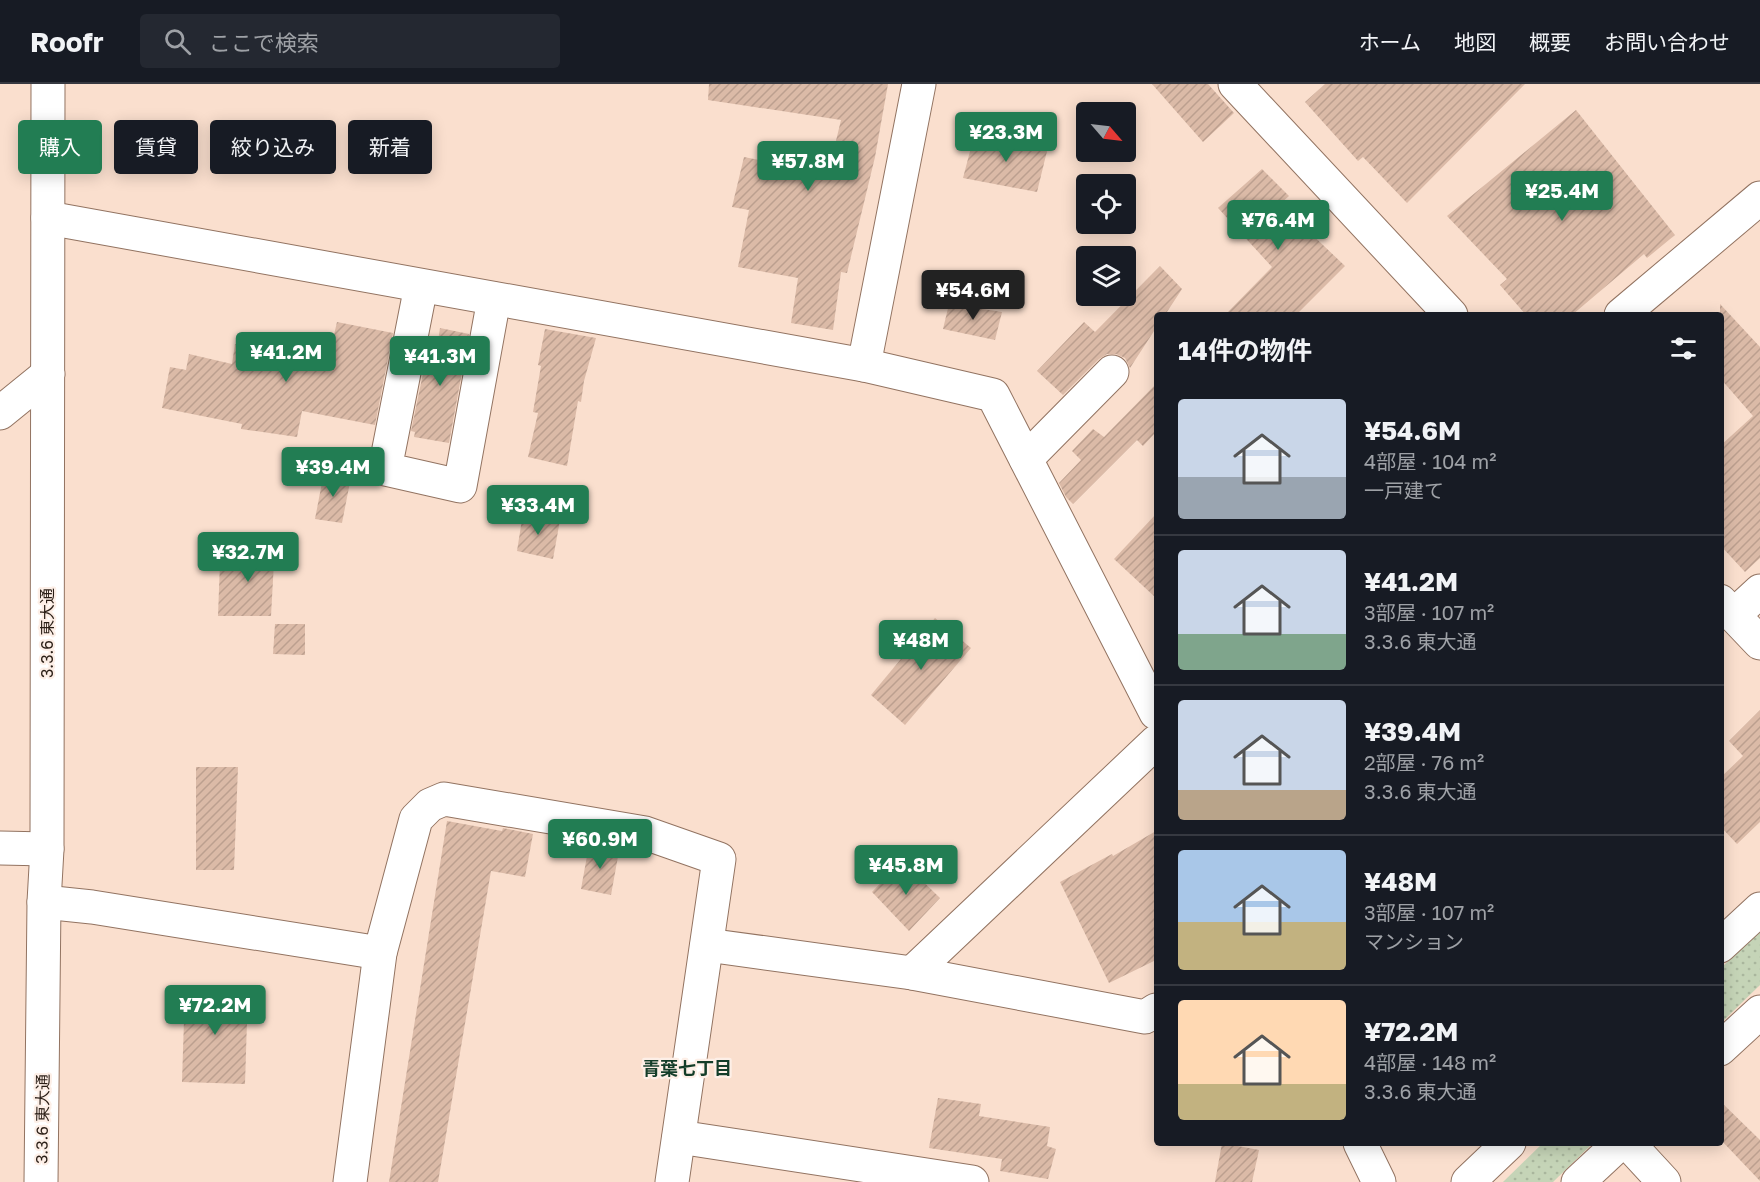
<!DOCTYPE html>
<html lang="ja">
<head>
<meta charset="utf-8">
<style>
  body { margin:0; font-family:"Golos Text","Noto Sans JP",sans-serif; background:#242831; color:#f1f3f6; height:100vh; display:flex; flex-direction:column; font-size:22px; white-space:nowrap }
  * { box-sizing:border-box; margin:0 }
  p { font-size:20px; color:#9ea1a6 }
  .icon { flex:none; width:33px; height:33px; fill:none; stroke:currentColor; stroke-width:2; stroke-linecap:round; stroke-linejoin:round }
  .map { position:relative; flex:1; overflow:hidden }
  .sheet { position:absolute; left:1154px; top:228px; width:570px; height:834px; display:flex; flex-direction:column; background:#171b24; border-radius:6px; box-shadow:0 3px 15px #0003 }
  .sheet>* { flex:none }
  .top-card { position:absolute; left:18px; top:36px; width:570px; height:54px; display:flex; gap:12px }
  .needle { width:39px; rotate:118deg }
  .fabs { position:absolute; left:1076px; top:18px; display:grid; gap:12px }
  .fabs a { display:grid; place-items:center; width:60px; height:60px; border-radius:6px; background:#171b24; box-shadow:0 3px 15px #0003; font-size:30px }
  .price { position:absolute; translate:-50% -51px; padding:0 14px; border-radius:6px; background:#227d53; color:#fff; font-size:20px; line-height:39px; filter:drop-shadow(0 2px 3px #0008) }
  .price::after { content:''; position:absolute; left:50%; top:36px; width:18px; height:14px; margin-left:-9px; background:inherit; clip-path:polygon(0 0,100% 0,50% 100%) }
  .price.active { background:#222; color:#fff }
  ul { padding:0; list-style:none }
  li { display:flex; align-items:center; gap:18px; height:150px; padding:0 24px }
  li+li { border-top:2px solid #363941 }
  li span { display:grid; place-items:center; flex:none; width:168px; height:120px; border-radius:6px; color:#555 }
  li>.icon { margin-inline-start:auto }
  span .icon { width:72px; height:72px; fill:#fffc; stroke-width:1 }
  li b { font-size:26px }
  h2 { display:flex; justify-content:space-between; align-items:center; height:72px; padding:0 24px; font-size:26px }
  .tag { padding:0 21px; border-radius:6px; background:#171b24; box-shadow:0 3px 15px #0003; font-size:21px; line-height:54px }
  .tag.active { background:#227d53; color:#fff }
  header { display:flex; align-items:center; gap:36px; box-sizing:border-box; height:84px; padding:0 30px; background:#171b24; border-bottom:2px solid #363941 }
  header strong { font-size:28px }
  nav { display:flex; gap:33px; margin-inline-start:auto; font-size:21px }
  .search { width:420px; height:54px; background:#242831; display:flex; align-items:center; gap:15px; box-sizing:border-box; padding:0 21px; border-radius:6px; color:#9ea1a6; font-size:22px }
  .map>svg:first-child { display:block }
  .grass { fill:url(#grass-dots) }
  .building { fill:url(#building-hatch) }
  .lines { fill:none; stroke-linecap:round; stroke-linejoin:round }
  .minor-casing { stroke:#927361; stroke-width:35 }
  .minor { stroke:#fff; stroke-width:33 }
  .labels { text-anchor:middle; stroke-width:4.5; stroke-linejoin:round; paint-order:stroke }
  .street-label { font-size:16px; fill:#2a1e16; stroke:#fdefe7 }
  .neighbourhood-label { font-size:18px; font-weight:bold; fill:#133d29; stroke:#fdefe7 }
</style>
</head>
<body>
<header>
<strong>Roofr</strong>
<div class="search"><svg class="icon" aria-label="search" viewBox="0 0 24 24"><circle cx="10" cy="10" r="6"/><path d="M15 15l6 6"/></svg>ここで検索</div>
<nav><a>ホーム</a><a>地図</a><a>概要</a><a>お問い合わせ</a></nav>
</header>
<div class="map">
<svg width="1760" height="1098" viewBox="0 0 1760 1098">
  <defs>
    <pattern id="grass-dots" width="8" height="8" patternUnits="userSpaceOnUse" patternTransform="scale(1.5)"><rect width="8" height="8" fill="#c5d4b7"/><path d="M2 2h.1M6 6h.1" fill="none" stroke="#a9b69d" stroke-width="1.8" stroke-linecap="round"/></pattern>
    <pattern id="building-hatch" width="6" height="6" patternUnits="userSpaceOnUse" patternTransform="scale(1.5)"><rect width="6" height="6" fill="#dbbaa7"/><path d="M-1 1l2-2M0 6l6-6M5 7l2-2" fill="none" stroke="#bc9f8f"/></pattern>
  </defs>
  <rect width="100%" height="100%" fill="#fadfce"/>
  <g class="grass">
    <polygon points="1760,847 1760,901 1721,939 1720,885"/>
    <polygon points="1543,1059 1592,1060 1553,1098 1503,1098"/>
  </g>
  <g class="building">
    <polygon points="709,0 888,0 875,73 847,189 841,188 833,246 791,239 798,194 738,183 749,126 732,123 744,73 828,90 841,36 708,16"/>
    <polygon points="1152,0 1208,0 1234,29 1203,58"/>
    <polygon points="1325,0 1525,0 1407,119 1363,73 1358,77 1305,18"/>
    <polygon points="1576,26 1675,151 1647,174 1644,170 1572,231 1526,231 1500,201 1507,195 1447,132"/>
    <polygon points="974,52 1048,63 1037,108 963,94"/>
    <polygon points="1262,85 1289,112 1280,120 1345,182 1296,231 1225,231 1272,183 1218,124"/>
    <polygon points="1160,182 1182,205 1165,231 1156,231 1156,244 1130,284 1125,274 1116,270 1107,270 1099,275 1063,311 1037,287 1084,238 1095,248"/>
    <polygon points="949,220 1002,228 995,256 943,245"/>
    <polygon points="1720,220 1760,263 1760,474 1745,488 1720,461 1720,362 1753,332 1720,294"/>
    <polygon points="337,238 393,249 375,341 302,327 297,353 241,345 242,340 162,324 170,283 186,286 189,270 232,280 235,260 329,272"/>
    <polygon points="440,244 469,250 449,359 414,353 415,348 411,347 430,256 438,257"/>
    <polygon points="545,245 596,254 584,297 581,318 578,317 567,382 528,373 538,329 533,328 541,282 538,281"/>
    <polygon points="1156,300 1156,348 1143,362 1137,356 1073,420 1066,413 1059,399 1081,376 1072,367 1093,345 1104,353"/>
    <polygon points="324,388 351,393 342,439 315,435"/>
    <polygon points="523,429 560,436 553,475 517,467"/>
    <polygon points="1156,430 1156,514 1114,475"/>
    <polygon points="275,460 271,532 218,532 220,478 240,479 241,461"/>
    <polygon points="935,534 971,564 905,641 871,611"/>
    <polygon points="275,540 305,540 305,571 273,570"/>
    <polygon points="1760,626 1760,738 1737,760 1720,742 1720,694 1743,672 1729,657"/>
    <polygon points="196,683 238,683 234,786 196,786"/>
    <polygon points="447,737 502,747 503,744 533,750 525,793 491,787 438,1098 389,1098"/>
    <polygon points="1156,747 1156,876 1109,899 1060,798 1112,770 1113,772"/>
    <polygon points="589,761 619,767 611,811 581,805"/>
    <polygon points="902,777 940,814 909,847 872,808"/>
    <polygon points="185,905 248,906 245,1000 182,998"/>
    <polygon points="938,1014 981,1020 979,1032 1050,1043 1047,1062 1056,1065 1048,1095 1000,1087 1002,1075 929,1064"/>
    <polygon points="1720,1017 1760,1056 1760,1097 1720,1055"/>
    <polygon points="1222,1059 1259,1066 1252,1098 1215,1098"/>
  </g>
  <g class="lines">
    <defs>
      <g id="minor">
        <polyline points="1235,0 1451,231"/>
        <polyline points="48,134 864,281 993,311 1156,629"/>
        <polyline points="421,202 385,385 460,402 494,215"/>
        <polyline points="1621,231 1760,114"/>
        <polyline points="864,281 919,0"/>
        <polyline points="0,329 48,290"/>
        <polyline points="1026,375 1112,288"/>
        <polyline points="1720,517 1760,559"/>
        <polyline points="1734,531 1760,507"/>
        <polyline points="0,764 47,765"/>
        <polyline points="44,818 92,823 380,869"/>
        <polyline points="707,861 912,889 1145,933 1156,926"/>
        <polyline points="1720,862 1760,825"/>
        <polyline points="912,889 1156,658"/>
        <polyline points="1720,965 1760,928"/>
        <polyline points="679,1053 972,1098"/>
        <polyline points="1360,1059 1379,1098"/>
        <polyline points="1628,1059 1664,1098"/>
        <polyline points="41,1098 44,818 47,765 48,0"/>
        <polyline points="350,1098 380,869 416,735 430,721 444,715 645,749 719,775 672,1098"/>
        <polyline points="1468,1098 1509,1059"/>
        <polyline points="1578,1098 1620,1059"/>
      </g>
    </defs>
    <use href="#minor" class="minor-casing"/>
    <use href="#minor" class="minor"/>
  </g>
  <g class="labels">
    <g class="street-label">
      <text transform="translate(47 549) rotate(-90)" y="6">3.3.6 東大通</text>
      <text transform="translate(42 1035) rotate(-89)" y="6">3.3.6 東大通</text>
    </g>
    <g class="neighbourhood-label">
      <text x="687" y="991">青葉七丁目</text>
    </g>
  </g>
</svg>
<div class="fabs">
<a><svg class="needle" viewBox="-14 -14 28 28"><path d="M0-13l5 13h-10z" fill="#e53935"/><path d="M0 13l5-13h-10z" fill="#9ea1a6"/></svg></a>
<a><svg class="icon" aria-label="locate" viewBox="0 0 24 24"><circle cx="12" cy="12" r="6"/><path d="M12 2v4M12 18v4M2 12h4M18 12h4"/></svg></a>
<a><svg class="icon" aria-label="layers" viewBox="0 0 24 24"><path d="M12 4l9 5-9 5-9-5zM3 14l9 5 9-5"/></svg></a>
</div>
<b class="price" style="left:1006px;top:79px">¥23.3M</b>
<b class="price" style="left:808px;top:108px">¥57.8M</b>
<b class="price" style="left:1562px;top:138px">¥25.4M</b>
<b class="price" style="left:1278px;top:167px">¥76.4M</b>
<b class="price active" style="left:973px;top:237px">¥54.6M</b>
<b class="price" style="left:286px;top:299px">¥41.2M</b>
<b class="price" style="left:440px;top:303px">¥41.3M</b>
<b class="price" style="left:333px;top:414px">¥39.4M</b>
<b class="price" style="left:538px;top:452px">¥33.4M</b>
<b class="price" style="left:248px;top:499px">¥32.7M</b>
<b class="price" style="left:921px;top:587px">¥48M</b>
<b class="price" style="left:600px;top:786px">¥60.9M</b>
<b class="price" style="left:906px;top:812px">¥45.8M</b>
<b class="price" style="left:215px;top:952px">¥72.2M</b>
<div class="top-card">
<a class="tag active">購入</a>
<a class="tag">賃貸</a>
<a class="tag">絞り込み</a>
<a class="tag">新着</a>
</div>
<section class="sheet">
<h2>14件の物件<svg class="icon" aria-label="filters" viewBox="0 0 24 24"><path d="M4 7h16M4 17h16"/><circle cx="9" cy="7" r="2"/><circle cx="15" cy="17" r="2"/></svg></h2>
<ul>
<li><span style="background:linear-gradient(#c9d6e8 65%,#9aa5b1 0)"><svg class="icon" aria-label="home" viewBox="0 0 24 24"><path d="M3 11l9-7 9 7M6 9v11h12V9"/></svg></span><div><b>¥54.6M</b><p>4部屋 · 104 m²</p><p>一戸建て</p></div></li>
<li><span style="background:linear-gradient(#c9d6e8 70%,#7fa58c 0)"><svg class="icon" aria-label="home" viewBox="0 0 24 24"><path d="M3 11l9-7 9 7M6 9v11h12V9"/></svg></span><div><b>¥41.2M</b><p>3部屋 · 107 m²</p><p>3.3.6 東大通</p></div></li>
<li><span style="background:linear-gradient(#c9d6e8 75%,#b9a48a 0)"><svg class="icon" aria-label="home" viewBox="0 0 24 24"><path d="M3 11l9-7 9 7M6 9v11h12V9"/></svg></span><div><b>¥39.4M</b><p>2部屋 · 76 m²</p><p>3.3.6 東大通</p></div></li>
<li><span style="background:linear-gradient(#a9c7e8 60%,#c2b280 0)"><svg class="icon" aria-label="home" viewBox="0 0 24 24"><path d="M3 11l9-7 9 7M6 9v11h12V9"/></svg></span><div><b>¥48M</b><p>3部屋 · 107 m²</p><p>マンション</p></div></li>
<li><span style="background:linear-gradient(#ffd9b3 70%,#c2b280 0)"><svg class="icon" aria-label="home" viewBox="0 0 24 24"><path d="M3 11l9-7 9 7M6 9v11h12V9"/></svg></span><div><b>¥72.2M</b><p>4部屋 · 148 m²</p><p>3.3.6 東大通</p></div></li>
</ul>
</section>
</div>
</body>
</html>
